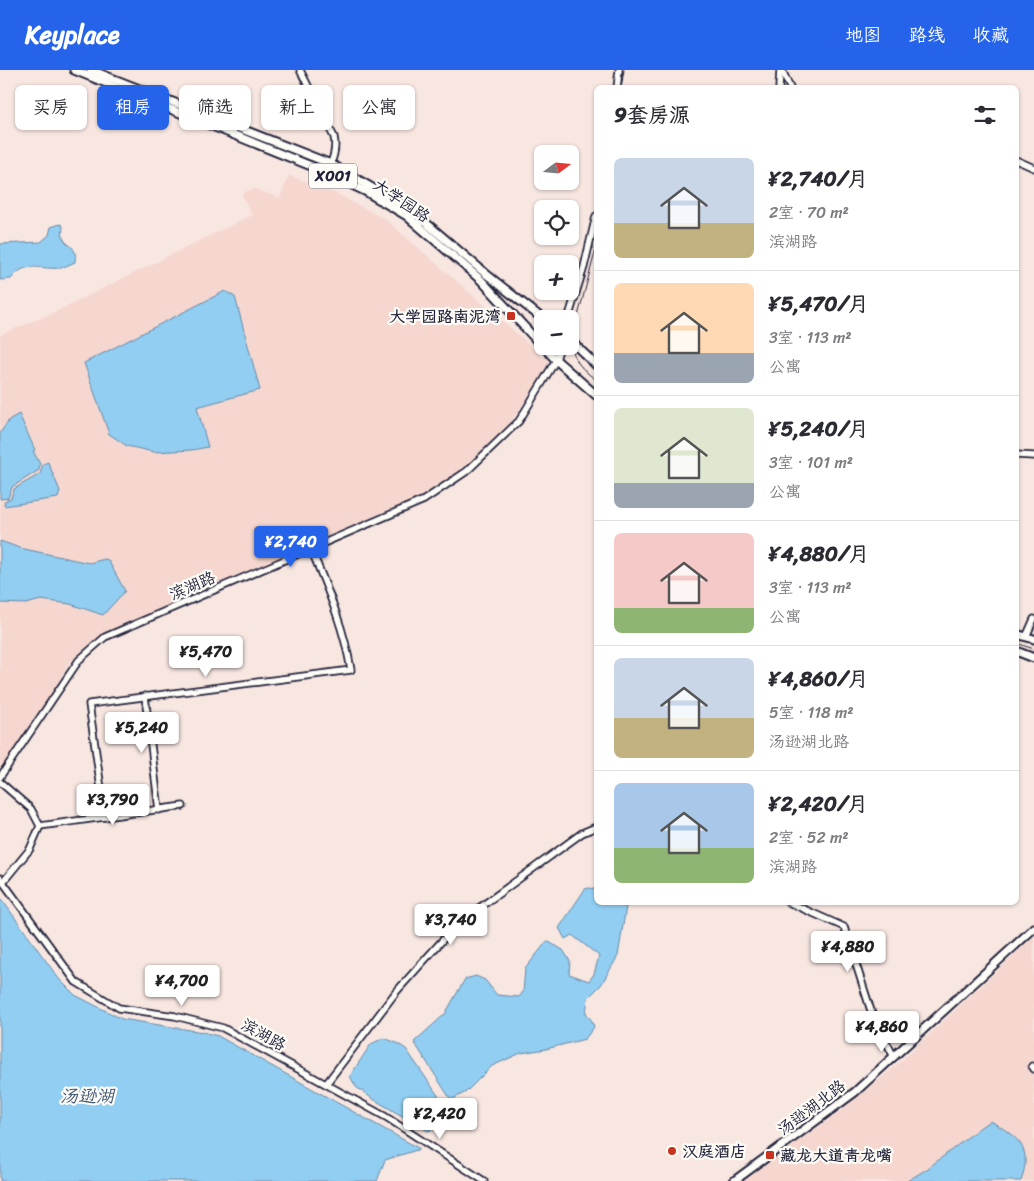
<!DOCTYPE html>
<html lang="zh">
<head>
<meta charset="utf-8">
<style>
  body { margin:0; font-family:Sriracha,"LXGW WenKai TC",sans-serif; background:#f7f7f7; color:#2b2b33; height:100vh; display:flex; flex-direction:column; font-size:19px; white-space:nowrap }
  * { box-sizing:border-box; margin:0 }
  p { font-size:16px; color:#7c7c81 }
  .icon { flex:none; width:28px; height:28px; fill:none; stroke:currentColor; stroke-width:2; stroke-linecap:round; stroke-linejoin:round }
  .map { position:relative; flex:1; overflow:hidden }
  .side { position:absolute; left:594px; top:15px; width:425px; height:820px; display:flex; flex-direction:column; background:#fff; border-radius:8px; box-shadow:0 1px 4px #0004 }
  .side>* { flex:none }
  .top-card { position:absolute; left:15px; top:15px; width:475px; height:45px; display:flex; gap:10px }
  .needle { width:32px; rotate:74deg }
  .controls { position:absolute; left:534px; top:75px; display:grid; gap:10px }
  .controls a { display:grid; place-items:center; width:45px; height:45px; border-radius:8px; background:#fff; box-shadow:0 1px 4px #0004; font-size:25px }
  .price { position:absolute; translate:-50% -42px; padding:0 11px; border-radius:5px; background:#fff; color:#222; font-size:16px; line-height:32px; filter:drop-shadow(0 1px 2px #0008) }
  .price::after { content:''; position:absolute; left:50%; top:30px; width:15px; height:11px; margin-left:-8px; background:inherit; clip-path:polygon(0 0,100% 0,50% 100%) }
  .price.selected { background:#2563eb; color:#fff }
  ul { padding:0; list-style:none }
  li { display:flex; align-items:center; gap:15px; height:125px; padding:0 20px }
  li+li { border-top:1px solid #e1e1e2 }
  li span { display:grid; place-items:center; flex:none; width:140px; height:100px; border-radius:8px; color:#555 }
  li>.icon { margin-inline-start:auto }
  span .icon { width:60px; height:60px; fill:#fffc; stroke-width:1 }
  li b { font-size:21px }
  h2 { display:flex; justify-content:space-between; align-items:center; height:60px; padding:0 20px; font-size:21px }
  .chip { padding:0 18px; border-radius:8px; background:#fff; box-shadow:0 1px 4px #0004; font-size:18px; line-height:45px }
  .chip.selected { background:#2563eb; color:#fff }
  header { display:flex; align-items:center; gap:30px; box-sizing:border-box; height:70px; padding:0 25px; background:#2563eb; color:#fff }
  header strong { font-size:24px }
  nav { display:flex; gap:28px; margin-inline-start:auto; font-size:18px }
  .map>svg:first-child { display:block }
  .built { fill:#f5d7d0 }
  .water { fill:#91cef1; stroke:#6589a8 }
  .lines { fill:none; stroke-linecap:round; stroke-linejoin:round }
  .minor-casing { stroke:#22223b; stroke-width:9 }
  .major-casing { stroke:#22223b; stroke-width:11 }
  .minor { stroke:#fdfcf7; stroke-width:5.5 }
  .major { stroke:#fdfcf7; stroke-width:7 }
  .tram { stroke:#22223b; stroke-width:1 }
  .poi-dot { fill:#c8321e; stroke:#fdfcf7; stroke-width:2 }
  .labels { text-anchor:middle; stroke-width:4.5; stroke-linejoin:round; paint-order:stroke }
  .shield { fill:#fdfcf7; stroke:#646373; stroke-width:1 }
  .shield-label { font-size:15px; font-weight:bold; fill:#22223b }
  .street-label { font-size:16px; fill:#22223b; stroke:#fdfcf7 }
  .poi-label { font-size:16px; font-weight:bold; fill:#22223b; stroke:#fdfcf7; text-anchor:start }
  .water-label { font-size:18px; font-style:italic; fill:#435672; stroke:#fdfcf7 }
</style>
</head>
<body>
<header>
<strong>Keyplace</strong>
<nav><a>地图</a><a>路线</a><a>收藏</a></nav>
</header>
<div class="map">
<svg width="1034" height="1111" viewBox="0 0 1034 1111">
  <rect width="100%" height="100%" fill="#f8e6e0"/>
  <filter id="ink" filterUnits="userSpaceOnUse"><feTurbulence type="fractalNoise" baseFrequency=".02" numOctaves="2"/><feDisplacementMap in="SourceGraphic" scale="10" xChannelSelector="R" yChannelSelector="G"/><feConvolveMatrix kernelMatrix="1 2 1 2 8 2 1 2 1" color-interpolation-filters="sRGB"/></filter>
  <g filter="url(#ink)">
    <g class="built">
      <polygon points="289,105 333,122 386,150 551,293 509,355 469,394 414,432 288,487 198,524 93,571 69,593 52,624 0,700 0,265 51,244 252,145 242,125 247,121 255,119 280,128"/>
      <polygon points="1034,866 1034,1111 1021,1111 1026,1097 982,1056 928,1099 907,1111 743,1111 841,1041 898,994"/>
    </g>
    <g class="water">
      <path d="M60,154L63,156C60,177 72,171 75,183C76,186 75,189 75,192C70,194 65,197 60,198C41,200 25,190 11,209L0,210V174L41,172L49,165L51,157Z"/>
      <polygon points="225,221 235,227 260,320 197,337 208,377 192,380 154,382 127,376 109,364 84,293"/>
      <polygon points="19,344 35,380 33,381 40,394 39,400 12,417 8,428 0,429 0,363 10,349"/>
      <polygon points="48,392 60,421 58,428 4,436 5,431 11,428 14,419 40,404 43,394"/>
      <polygon points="0,471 20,478 89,493 105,489 108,490 125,521 103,545 70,534 41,530 26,534 0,533"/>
      <polygon points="589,818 596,819 596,832 624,833 626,837 618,886 601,915 588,928 586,943 592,951 594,957 585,969 546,979 521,983 492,996 466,1022 451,1030 414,972 445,944 465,909 476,906 485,910 497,925 519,927 523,922 525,899 547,871 563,880 570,891 569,904 589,911 594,904 599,886 572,865 565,869 559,858 585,819"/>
      <polygon points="0,827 59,909 75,925 122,949 203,962 218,966 420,1079 385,1090 377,1111 0,1111"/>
      <path d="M384,968L397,973L406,979L448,1040C447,1052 438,1057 428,1061L373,1029L356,1017L350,1006L371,974Z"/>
      <path d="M991,1051C1018,1068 1033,1076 1021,1111H907L927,1099L982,1056Z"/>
    </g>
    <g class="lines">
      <defs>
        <g id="minor">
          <path d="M300,0L334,67C337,80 332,91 327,103"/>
          <polyline points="782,0 790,18"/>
          <polyline points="617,18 619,0"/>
          <polyline points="779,18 780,0"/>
          <polyline points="1016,90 1034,98"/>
          <polyline points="568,249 584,197 596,146"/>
          <polyline points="1016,385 1034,386"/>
          <polyline points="1026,567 1034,549"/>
          <polyline points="145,626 159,740"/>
          <polyline points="0,707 79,590 105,567 424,430 467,401 519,351 556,290 560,276"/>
          <polyline points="0,712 31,739 40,756"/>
          <path d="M105,747L89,634L351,600C344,557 327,518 311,479"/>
          <polyline points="40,756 183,736"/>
          <polyline points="0,808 76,912 119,938 175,946 223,958 386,1047 484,1111"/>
          <polyline points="3,812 30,779 40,756"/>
          <polyline points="788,832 844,857 872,944 894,987"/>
          <polyline points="1032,996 1034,999"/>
          <polyline points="326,1014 396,922 457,854 582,763 596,757"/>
        </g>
        <g id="major">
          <polyline points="74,0 316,98 365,121 407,146 481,210 542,276"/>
          <polyline points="91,0 331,94 412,141 486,204 543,249"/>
          <polyline points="570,270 596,295"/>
          <polyline points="543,276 556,290 596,325"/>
          <polyline points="1016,564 1034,569"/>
          <polyline points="1016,581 1034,588"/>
          <polyline points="734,1111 855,1022 1034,858"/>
        </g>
      </defs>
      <use href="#minor" class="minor-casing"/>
      <use href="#major" class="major-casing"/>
      <use href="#minor" class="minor"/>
      <use href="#major" class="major"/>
      <g class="tram">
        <polyline points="621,18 624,0"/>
        <path d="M596,179L571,272C574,292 581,298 596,310"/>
        <polyline points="1016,573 1034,579"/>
      </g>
    </g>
  </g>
  <g class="poi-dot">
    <rect x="506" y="241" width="10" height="10" rx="2.5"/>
    <circle cx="672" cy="1081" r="5"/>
    <rect x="765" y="1080" width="10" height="10" rx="2.5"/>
  </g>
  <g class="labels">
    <rect class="shield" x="309" y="93.5" width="48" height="25" rx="4"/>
    <g class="shield-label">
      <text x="333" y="111">X001</text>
    </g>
    <g class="street-label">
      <text transform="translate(402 130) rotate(34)" y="6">大学园路</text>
      <text transform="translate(192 515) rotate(-23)" y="6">滨湖路</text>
      <text transform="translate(264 964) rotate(29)" y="6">滨湖路</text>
      <text transform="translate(811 1037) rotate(-37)" y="6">汤逊湖北路</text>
    </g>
    <g class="poi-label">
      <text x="501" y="252" text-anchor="end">大学园路南泥湾</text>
      <text x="682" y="1087">汉庭酒店</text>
      <text x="780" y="1091">藏龙大道青龙嘴</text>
    </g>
    <g class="water-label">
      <text x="87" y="1032">汤逊湖</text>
    </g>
  </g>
</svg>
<div class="controls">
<a><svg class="needle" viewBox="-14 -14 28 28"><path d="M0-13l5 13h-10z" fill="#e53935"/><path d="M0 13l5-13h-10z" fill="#7c7c81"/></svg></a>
<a><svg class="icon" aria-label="locate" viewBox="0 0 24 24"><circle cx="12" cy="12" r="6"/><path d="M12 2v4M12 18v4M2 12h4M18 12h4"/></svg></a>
<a>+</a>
<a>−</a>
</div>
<b class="price selected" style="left:291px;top:498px">¥2,740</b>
<b class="price" style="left:206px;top:608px">¥5,470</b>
<b class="price" style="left:142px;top:684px">¥5,240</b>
<b class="price" style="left:113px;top:756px">¥3,790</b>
<b class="price" style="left:451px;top:876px">¥3,740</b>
<b class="price" style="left:848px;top:903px">¥4,880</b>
<b class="price" style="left:182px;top:937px">¥4,700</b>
<b class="price" style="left:882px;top:983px">¥4,860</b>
<b class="price" style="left:440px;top:1070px">¥2,420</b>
<div class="top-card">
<a class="chip">买房</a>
<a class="chip selected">租房</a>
<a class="chip">筛选</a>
<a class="chip">新上</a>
<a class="chip">公寓</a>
</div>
<section class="side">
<h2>9套房源<svg class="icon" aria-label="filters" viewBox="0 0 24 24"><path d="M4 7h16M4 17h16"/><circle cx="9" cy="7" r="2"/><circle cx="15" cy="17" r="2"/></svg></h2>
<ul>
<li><span style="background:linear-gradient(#c9d6e8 65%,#c2b280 0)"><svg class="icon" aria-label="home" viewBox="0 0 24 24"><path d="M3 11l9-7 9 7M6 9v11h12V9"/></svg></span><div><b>¥2,740/月</b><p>2室 · 70 m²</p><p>滨湖路</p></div></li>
<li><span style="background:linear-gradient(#ffd9b3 70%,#9aa5b1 0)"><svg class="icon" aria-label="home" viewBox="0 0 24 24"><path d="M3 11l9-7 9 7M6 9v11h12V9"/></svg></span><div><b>¥5,470/月</b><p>3室 · 113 m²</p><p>公寓</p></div></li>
<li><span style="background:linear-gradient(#dfe7d0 75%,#9aa5b1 0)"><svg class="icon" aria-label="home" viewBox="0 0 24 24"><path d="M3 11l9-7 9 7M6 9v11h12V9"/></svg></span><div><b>¥5,240/月</b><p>3室 · 101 m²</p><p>公寓</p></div></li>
<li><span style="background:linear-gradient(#f6c9c9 75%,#8fb573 0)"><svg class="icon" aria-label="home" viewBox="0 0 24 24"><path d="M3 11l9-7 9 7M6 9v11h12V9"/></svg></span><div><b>¥4,880/月</b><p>3室 · 113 m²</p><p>公寓</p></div></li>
<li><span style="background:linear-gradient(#c9d6e8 60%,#c2b280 0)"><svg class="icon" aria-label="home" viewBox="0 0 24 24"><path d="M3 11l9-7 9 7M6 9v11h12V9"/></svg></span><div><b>¥4,860/月</b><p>5室 · 118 m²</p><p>汤逊湖北路</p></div></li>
<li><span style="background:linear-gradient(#a9c7e8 65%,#8fb573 0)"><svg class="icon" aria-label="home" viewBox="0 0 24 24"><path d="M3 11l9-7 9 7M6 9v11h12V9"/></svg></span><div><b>¥2,420/月</b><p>2室 · 52 m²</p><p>滨湖路</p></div></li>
</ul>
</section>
</div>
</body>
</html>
